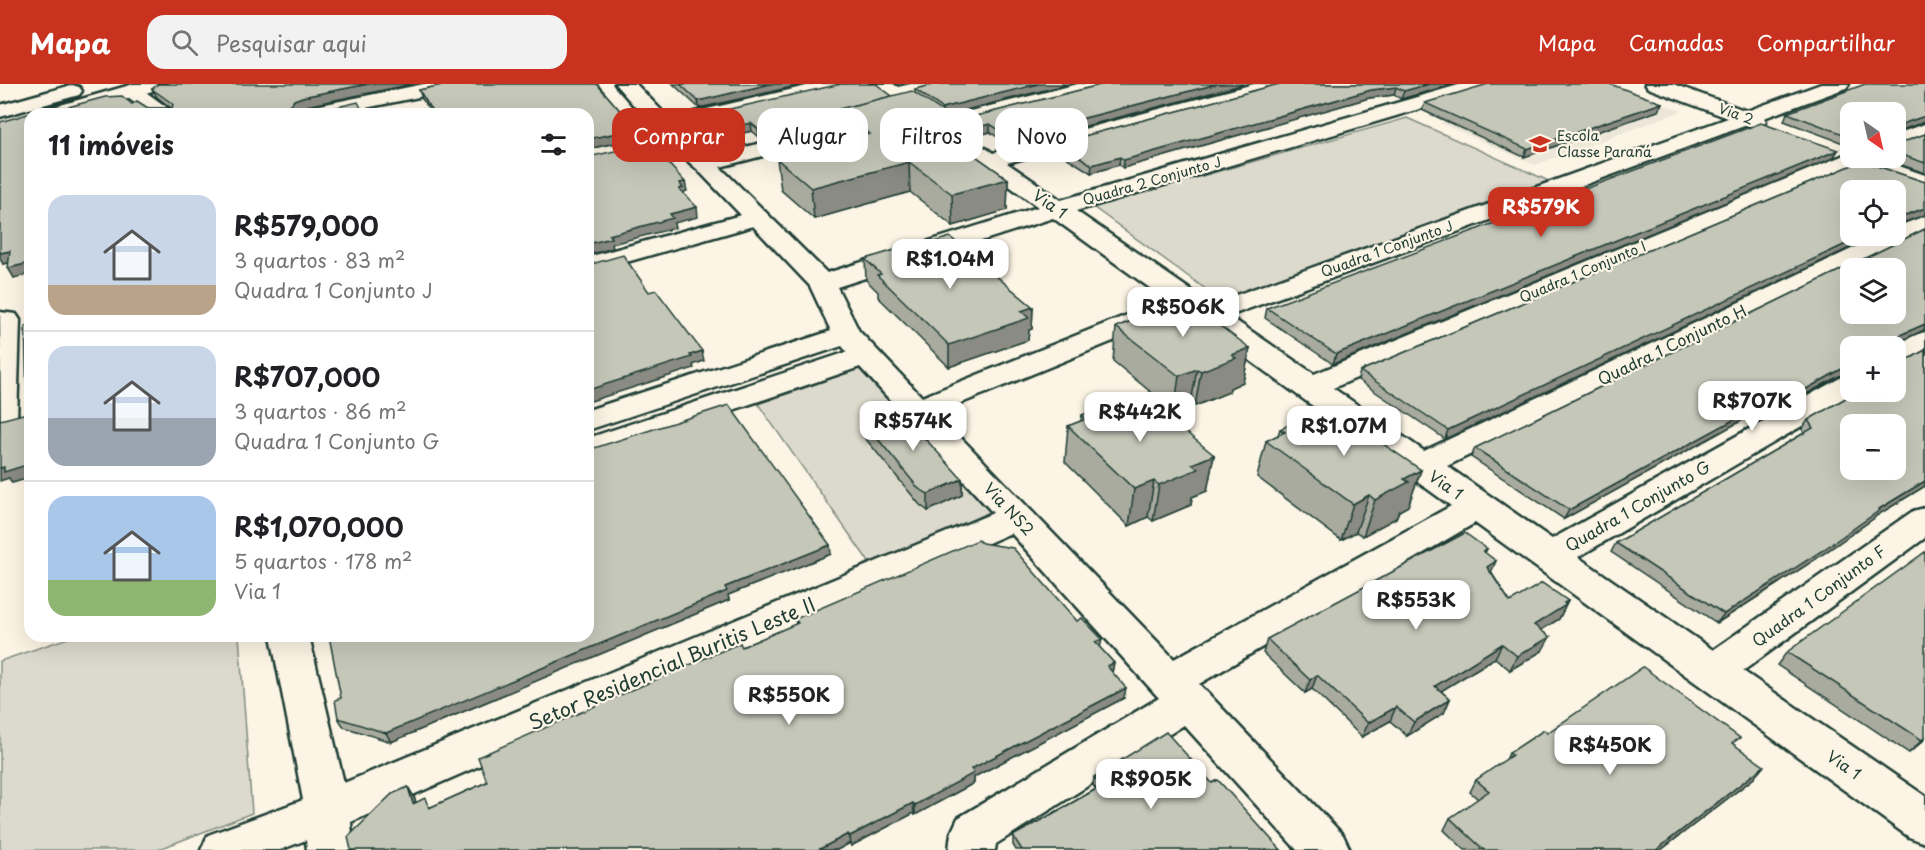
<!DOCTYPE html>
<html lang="pt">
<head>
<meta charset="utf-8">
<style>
  body { margin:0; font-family:"Playpen Sans",sans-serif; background:#f2f2f2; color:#202124; height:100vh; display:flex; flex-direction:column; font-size:22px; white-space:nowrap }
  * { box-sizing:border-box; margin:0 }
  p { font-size:20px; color:#757577 }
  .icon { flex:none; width:33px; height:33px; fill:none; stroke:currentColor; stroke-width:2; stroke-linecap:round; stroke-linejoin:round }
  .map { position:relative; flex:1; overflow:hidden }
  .sheet { position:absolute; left:24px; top:24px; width:570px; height:534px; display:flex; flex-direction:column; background:#fff; border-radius:18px; box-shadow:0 6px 24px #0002 }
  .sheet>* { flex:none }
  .top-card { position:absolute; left:612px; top:24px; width:570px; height:54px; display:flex; gap:12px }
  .needle { width:39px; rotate:146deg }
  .controls { position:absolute; left:1840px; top:18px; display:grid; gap:12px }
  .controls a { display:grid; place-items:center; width:66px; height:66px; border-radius:12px; background:#fff; box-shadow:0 6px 24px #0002; font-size:30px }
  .price { position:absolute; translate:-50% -51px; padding:0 14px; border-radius:12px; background:#fff; color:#222; font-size:20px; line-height:39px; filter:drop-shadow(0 2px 3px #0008) }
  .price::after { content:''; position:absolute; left:50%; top:36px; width:18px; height:14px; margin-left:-9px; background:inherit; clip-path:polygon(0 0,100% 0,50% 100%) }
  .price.selected { background:#c8321e; color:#fff }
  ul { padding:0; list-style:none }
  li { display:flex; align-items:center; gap:18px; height:150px; padding:0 24px }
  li+li { border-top:2px solid #e0e0e0 }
  li span { display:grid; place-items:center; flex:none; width:168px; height:120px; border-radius:18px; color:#555 }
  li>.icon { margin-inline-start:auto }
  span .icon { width:72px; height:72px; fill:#fffc; stroke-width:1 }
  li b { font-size:26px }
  h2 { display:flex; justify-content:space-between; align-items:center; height:72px; padding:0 24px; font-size:26px }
  .tag { padding:0 21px; border-radius:18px; background:#fff; box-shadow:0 6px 24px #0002; font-size:21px; line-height:54px }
  .tag.selected { background:#c8321e; color:#fff }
  header { display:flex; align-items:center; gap:36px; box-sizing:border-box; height:84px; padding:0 30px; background:#c8321e; color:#fff }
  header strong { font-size:28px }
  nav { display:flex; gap:33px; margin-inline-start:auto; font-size:21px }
  .search { width:420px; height:54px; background:#f2f2f2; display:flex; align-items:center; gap:15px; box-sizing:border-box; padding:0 21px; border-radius:18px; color:#757577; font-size:22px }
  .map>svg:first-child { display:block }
  .built { fill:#ece7d8 }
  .green { fill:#dcdacc; stroke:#7e8c80; stroke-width:1.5 }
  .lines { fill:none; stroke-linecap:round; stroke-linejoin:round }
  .street-casing { stroke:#1f3d34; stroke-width:5 }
  .secondary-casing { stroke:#1f3d34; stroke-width:5 }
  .street { fill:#fcf5e5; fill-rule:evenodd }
  .secondary { fill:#fcf5e5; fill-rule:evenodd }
  .wall { fill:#a9ab9f; stroke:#1f3d34; stroke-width:1.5; fill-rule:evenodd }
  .shaded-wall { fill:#8a8b82; stroke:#1f3d34; stroke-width:1.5 }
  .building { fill:#c5c7b9; stroke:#1f3d34; stroke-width:1.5; fill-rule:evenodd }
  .labels { text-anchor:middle; stroke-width:4.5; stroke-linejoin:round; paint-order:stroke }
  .far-street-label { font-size:14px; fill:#1f3d34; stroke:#fcf5e5 }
  .far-poi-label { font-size:14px; fill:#1f3d34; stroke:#fcf5e5; text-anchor:start }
  .street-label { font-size:16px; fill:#1f3d34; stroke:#fcf5e5 }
  .near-street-label { font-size:20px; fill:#1f3d34; stroke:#fcf5e5 }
</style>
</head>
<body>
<header>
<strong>Mapa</strong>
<div class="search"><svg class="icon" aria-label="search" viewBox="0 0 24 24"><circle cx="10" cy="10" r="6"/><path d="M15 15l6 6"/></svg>Pesquisar aqui</div>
<nav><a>Mapa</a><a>Camadas</a><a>Compartilhar</a></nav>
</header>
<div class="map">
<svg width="1925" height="766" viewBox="0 0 1925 766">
  <rect width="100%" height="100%" fill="#fcf5e5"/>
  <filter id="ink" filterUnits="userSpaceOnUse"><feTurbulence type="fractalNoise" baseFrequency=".0167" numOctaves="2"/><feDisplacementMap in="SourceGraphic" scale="12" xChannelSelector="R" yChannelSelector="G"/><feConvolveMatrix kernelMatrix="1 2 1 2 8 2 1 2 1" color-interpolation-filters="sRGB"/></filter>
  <g filter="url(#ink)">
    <polygon class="built" points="1556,0 1607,0 1682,27 1535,81 1440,39"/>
    <g class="green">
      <polygon points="1407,34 1551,98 1222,217 1093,123"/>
      <polygon points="859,285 994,426 871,481 758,320"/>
      <polygon points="74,552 239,552 252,729 157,766 0,766 0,577"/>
    </g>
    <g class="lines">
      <defs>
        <g id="street">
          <polygon points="424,0 463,0 460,4 453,6 336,30 296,30 299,26 306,24"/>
          <path d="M615,0H636L683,49L709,72L883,29L890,31L893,35L890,39L720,83L827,189L1038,123L870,0H893L898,3L911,0H945L942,4L910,12L942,34L1078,0H1112L1109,4L955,43L993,69L1254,0H1286L1283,4L1007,79L1061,116L1462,0H1493L1490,4L1076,127L1211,220L1728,34L1648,4L1645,0H1673L1747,27L1821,0H1849L1846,4L1764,34L1766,37L1763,41L1756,43L1747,41L1229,232L1314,290L1849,69H1851V74H1876L1925,91V106L1858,82L1333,304L1424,367L1879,152H1896V143L1925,132V148L1447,382L1552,455L1840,294L1851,291V308H1860L1578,473L1713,566L1913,427L1925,424V454L1743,587L1925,712V759L1909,753L1475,439L1199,600L1343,751L1350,766H1297L1184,641L996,760L995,766H949L951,749L958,734L1159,614L1011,449L351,738L353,766H307L306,756L280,766H201L208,751L303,716L271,552H309L344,699L993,429L860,283L588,375V354L847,268L842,262L588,346V326L831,247L810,202L753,142L588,189V173L741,131L697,85L667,59ZM1053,134L1451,422L1174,575L937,329L1167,235L1171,229L1167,223L1157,221L1147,223L922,313L859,247L837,203Z"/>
          <polygon points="815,0 851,0 848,4 701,38 694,36 691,32 694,28"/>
          <polygon points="132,1 139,3 176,30 152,30 125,11 122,7 125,3"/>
          <polygon points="1925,40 1925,54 1896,64 1896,50"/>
          <polygon points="0,228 16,230 20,236 17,337 12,344 1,347"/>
          <polygon points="1925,248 1925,269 1906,280 1896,283 1895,262 1915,251"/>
        </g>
        <g id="secondary">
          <polygon points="134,0 166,0 163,4 72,30 40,30 43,26"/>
          <polygon points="72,1 79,3 82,7 79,11 0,33 0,21"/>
        </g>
      </defs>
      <use href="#street" class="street-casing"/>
      <use href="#secondary" class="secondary-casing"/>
      <use href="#street" class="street"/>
      <use href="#secondary" class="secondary"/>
    </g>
    <g class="wall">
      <polygon points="447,0 597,0 636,45 638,54 588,65 588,30 432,30 422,15 419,6"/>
      <polygon points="673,0 805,0 699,24"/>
      <polygon points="936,0 946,31 946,51 1008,95 1007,126 953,142 910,108 814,135 781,106 777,75 844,57 841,54 840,37 825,41 822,38 759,53 752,47 730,52 713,38 712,29 915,10 915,5"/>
      <polygon points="1104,0 1010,62 990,48 973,53 960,44 960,36"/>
      <polygon points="1279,0 1454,0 1401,15 1394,11 1369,14 1123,84 1119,81 1091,89 1058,68 1058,59"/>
      <polygon points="1925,0 1925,38 1898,47 1898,57 1901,59 1925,50 1925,89 1881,74 1896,74 1896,28 1851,28 1851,62 1784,37 1787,29"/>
      <polygon points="152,5 306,22 300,24 14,194 8,179 3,180 68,23 132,20 148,24 171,24 157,13"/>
      <polygon points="1425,19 1662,19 1658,27 1524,73 1422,26"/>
      <polygon points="1838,66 1833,74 1333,280 1265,234 1267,224"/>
      <polygon points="1862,77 1925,98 1925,131 1899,140 1899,142 1896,142 1896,106 1851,106 1851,152 1875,152 1445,355 1358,296 1360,287"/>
      <path d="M1925,145V246L1900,257V274L1903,276L1913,273L1925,266V402L1876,432L1873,435L1816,475L1717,539L1611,468L1616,459L1804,349L1802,345L1808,336L1856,308H1896V262H1851V290L1839,292L1788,320L1784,313L1564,435L1471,373L1475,364ZM1851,184H1896V230H1851ZM1851,340H1896V386H1851Z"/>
      <polygon points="898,169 1033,223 1032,245 1029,246 1028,256 949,283 878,213 878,208 866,196 865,175"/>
      <polygon points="1168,224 1250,264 1243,298 1230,304 1229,308 1195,322 1191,319 1174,327 1113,277 1116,243 1131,237 1131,233"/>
      <polygon points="1123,320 1214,371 1207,407 1192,413 1191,421 1153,437 1148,433 1129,442 1065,378 1068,342 1081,337 1082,331"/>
      <polygon points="1319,333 1421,386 1408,422 1399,427 1396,434 1363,452 1356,448 1341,456 1257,393 1266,357 1278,351 1280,345"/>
      <polygon points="864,338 962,395 962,411 928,427 920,421 865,354"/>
      <polygon points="1487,465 1485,469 1491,488 1510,518 1568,517 1559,535 1541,546 1542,567 1510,586 1495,574 1441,607 1450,615 1444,629 1407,652 1390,637 1362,653 1312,605 1305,609 1263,569 1267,555"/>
      <polygon points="831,470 728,511 729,516 391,658 344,643 338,634"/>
      <polygon points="795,535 1100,564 1114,579 1112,588 1124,614 974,693 974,699 915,731 914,729 851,762 850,759 837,766 351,766 408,703 414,713 416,718 431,723 487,698 742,563 796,540"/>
      <polygon points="1787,568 1925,655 1909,669 1777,581"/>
      <polygon points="1547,649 1734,661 1754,694 1661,766 1465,766 1444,746 1450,734 1478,715 1470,708 1476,696 1506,676 1509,669"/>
      <polygon points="1094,693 1212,699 1281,766 1016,766 1013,761 1013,752 1096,705 1093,701"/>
    </g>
    <g class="shaded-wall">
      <polygon points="368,0 413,0 306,22 297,25 294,30 290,22 294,16 302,13"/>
      <polygon points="770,0 805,0 699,24 698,17"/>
      <polygon points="1038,0 1069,0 946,31 946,60 925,36 942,31 942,24"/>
      <polygon points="1217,0 1245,0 1010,62 1010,53"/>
      <polygon points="1429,0 1454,0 1401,15 1404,7"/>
      <polygon points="1396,3 1394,11 1369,14 1123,84 1124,76 1371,6"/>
      <polygon points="1662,19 1658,27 1524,73 1527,65"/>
      <polygon points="839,29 840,37 825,41 824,33"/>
      <polygon points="821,30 822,38 759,53 758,45"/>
      <polygon points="1925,32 1924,38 1896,48 1899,41"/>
      <polygon points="751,39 752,47 730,52 729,44"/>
      <polygon points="990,40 990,48 973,53 973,44"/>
      <polygon points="636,45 638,54 588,65 588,55"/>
      <polygon points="1838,66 1833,74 1333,280 1336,270"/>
      <polygon points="1120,73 1119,81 1091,89 1092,81"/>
      <polygon points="909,78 910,108 814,135 811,104"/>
      <polygon points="1008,95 1007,126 953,142 952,110"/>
      <polygon points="685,98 687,107 684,108 685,113 681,114 679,99"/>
      <polygon points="697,123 698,133 674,139 675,144 612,160 613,164 588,171 588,160 609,151 670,130"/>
      <polygon points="1925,124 1925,131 1896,141 1900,133"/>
      <polygon points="1863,152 1875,152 1445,355 1448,346"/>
      <polygon points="10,167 16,177 3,180 0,175 0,169"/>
      <polygon points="30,179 30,190 14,194 8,184"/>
      <polygon points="1033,223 1032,245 1029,246 1028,256 949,283 949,261 1021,227"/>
      <polygon points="1925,240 1924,246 1894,260 1900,251"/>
      <polygon points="1250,264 1243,298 1230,304 1229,308 1195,322 1201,287 1232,271"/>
      <polygon points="702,267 704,277 693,281 694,284 588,318 588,306"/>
      <polygon points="1851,282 1851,290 1839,292 1788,320 1794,312 1845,283"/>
      <polygon points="1197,285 1191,319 1174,327 1179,292"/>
      <polygon points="1790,305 1784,313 1564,435 1569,426"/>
      <polygon points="1214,371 1207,407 1192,413 1191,421 1153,437 1159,401 1192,380"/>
      <polygon points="30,380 30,394 12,399 9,394 0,397 0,384"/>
      <polygon points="1421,386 1408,422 1399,427 1396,434 1363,452 1375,416 1404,395"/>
      <polygon points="962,395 962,411 928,427 928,410"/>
      <polygon points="1154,397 1148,433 1129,442 1134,405"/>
      <polygon points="1925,397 1925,402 1876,432 1873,435 1816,475 1717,539 1724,530 1879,425"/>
      <polygon points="1369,411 1356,448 1341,456 1353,420"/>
      <polygon points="830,461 831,470 728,511 729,516 391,658 386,649 725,503"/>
      <polygon points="1496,477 1490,491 1487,483"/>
      <polygon points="1568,517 1559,535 1527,555 1534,541"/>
      <polygon points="1550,553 1542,567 1510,586 1517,572"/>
      <polygon points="1102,555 1100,565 1095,558"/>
      <polygon points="1502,560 1495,574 1428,615 1435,602"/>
      <polygon points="1114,579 1112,589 1107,582"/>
      <polygon points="1317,591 1312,605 1305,609 1310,596"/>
      <polygon points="1126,604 1124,614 974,693 974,699 915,731 915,721 971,685"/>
      <polygon points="1450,615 1444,629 1407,652 1414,638"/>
      <polygon points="1396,623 1390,637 1362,653 1368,639"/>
      <polygon points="1925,653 1925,655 1909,669"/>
      <polygon points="1764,682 1754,694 1661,766 1656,766"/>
      <polygon points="408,703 414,713 419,729 413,720"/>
      <polygon points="913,719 914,729 851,762 850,752"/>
      <polygon points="848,750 850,759 837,766 818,766"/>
    </g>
    <g class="building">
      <polygon points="158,0 368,0 302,13 294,16 290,22 292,24 333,24 358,18 364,30 30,30 30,179 8,184 10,167 0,169 0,38 48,24 68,23 105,13 122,12 132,20 137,17 148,24 172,24 173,20 152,5"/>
      <polygon points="447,0 597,0 636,45 588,55 588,30 434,30 419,6"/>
      <polygon points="680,0 770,0 698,17"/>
      <polygon points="841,0 876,0 892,12 839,25 839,29 824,33 821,30 758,45 751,39 729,44 712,29"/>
      <polygon points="936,0 1038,0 942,24 915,5"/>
      <polygon points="1104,0 1217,0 1010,53 990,40 973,44 960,36"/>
      <polygon points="1279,0 1429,0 1404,7 1396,3 1371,6 1124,76 1120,73 1092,81 1058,59"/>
      <polygon points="1488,0 1610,0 1662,19 1527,65 1425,19"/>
      <polygon points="1865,0 1925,0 1925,32 1899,41 1898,57 1901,59 1925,50 1925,79 1896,69 1896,28 1851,28 1851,53 1787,29"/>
      <polygon points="912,7 946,30 925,36 1008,95 952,110 909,78 811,104 777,75 870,50 839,25"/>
      <polygon points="1761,39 1838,66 1336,270 1267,224"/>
      <polygon points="650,59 685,98 679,99 683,104 679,105 697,123 670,130 673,134 609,151 611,154 588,160 588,73"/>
      <polygon points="1862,77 1925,98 1925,124 1900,133 1899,142 1896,142 1896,106 1851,106 1851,152 1863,152 1448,346 1360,287"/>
      <path d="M1925,145V240L1900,251V274L1903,276L1913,273L1925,266V397L1879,425L1880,426L1823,466L1724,530L1616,459L1813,344L1808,336L1856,308H1896V262H1851V282L1845,283L1794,312L1790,305L1569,426L1475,364ZM1851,184H1896V230H1851ZM1851,340H1896V386H1851Z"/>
      <polygon points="950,153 1033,223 1021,227 1029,234 949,261 877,191 881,190 865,175 895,166 898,169"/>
      <polygon points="623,171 649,208 656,206 702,267 690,271 692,273 588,306 588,181"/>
      <polygon points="1186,217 1250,264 1232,271 1236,274 1201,287 1197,285 1179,292 1116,243 1134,236 1131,233 1165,221 1168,224"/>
      <polygon points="30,241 30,380 4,388 4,383 0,384 0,336 27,329 27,313 29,312 27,312 25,242"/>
      <polygon points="1143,313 1214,371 1192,380 1198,385 1159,401 1154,397 1134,405 1068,342 1086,335 1082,331 1118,317 1123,320"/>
      <polygon points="729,321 830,461 725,503 727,507 386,649 338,634 335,616 341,614 329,552 588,552 588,366"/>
      <polygon points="899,326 962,395 928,410 919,405 864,338"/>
      <polygon points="1334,326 1421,386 1404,395 1409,398 1375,416 1369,411 1353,420 1266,357 1285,348 1280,345 1313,329 1319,333"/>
      <polygon points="1465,449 1487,465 1483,467 1496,477 1487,483 1510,518 1542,499 1568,517 1564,519 1566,521 1534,541 1550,553 1517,572 1502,560 1435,602 1450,615 1414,638 1396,623 1368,639 1317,591 1310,596 1267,555"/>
      <polygon points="978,456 982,459 1013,464 1077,537 1082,534 1102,555 1095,558 1114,579 1107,582 1126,604 971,685 974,689 915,721 913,719 850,752 848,750 818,766 351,766 348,753 392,710 408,703 413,720 425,714 429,724 487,698 478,673 740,559 742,563 798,539 795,535"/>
      <polygon points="1925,468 1925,653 1922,656 1787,568"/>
      <polygon points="1643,583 1740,654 1732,659 1764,682 1656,766 1484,766 1450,734 1489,707 1476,696 1512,671 1509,669 1544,646 1547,649"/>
      <polygon points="1166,648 1212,699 1218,696 1281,766 1022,766 1013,752 1102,702 1094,693"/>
    </g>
  </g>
  <defs>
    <symbol id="school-bare" viewBox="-9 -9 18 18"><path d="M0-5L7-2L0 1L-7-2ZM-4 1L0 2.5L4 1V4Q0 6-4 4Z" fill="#c8321e" stroke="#fcf5e5" stroke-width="2.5" paint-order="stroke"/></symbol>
  </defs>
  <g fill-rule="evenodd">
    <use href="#school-bare" x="1525" y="45" width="30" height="30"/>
  </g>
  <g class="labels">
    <g class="far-street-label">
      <text transform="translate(1736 30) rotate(20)" y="5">Via 2</text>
      <text transform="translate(1152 97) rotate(-16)" y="5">Quadra 2 Conjunto J</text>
      <text transform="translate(1387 165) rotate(-20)" y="5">Quadra 1 Conjunto J</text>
      <text transform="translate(1583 188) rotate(-23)" y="5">Quadra 1 Conjunto I</text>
    </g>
    <g class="far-poi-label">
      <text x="1557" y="57">Escola<tspan x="1557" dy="16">Classe Paraná</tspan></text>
    </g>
    <g class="street-label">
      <text transform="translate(1050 120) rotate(35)" y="6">Via 1</text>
      <text transform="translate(1672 261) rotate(-26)" y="6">Quadra 1 Conjunto H</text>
      <text transform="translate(1446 401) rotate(35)" y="6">Via 1</text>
      <text transform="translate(1638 422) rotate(-30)" y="6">Quadra 1 Conjunto G</text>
      <text transform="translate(1009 425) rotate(47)" y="6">Via NS2</text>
      <text transform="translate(1819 512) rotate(-36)" y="6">Quadra 1 Conjunto F</text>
      <text transform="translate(1844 681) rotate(35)" y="6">Via 1</text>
    </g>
    <g class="near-street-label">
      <text transform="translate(672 580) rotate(-23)" y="7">Setor Residencial Buritis Leste II</text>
    </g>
  </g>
</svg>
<div class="controls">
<a><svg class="needle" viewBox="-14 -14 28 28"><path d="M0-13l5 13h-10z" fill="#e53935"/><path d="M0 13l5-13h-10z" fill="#757577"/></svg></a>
<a><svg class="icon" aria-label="locate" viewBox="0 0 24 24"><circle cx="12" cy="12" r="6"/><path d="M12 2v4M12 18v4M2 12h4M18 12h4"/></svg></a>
<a><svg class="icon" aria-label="layers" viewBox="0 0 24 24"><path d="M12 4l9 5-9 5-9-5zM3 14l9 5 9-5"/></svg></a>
<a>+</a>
<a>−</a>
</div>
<b class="price selected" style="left:1541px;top:154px">R$579K</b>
<b class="price" style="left:950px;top:206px">R$1.04M</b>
<b class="price" style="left:1183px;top:254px">R$506K</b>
<b class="price" style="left:1752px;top:348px">R$707K</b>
<b class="price" style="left:1140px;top:359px">R$442K</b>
<b class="price" style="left:913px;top:368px">R$574K</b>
<b class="price" style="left:1344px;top:373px">R$1.07M</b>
<b class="price" style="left:1416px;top:547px">R$553K</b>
<b class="price" style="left:789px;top:642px">R$550K</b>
<b class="price" style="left:1610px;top:692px">R$450K</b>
<b class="price" style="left:1151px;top:726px">R$905K</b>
<div class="top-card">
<a class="tag selected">Comprar</a>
<a class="tag">Alugar</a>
<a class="tag">Filtros</a>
<a class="tag">Novo</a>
</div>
<section class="sheet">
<h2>11 imóveis<svg class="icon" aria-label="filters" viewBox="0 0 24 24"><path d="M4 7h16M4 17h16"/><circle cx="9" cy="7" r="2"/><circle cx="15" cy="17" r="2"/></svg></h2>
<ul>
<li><span style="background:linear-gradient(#c9d6e8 75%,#b9a48a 0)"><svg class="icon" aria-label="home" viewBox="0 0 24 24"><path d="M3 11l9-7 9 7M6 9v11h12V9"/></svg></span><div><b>R$579,000</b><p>3 quartos · 83 m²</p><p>Quadra 1 Conjunto J</p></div></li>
<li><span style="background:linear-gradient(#c9d6e8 60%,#9aa5b1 0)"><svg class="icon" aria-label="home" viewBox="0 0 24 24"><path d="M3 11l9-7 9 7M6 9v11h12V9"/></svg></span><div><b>R$707,000</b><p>3 quartos · 86 m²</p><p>Quadra 1 Conjunto G</p></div></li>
<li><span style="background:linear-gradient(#a9c7e8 70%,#8fb573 0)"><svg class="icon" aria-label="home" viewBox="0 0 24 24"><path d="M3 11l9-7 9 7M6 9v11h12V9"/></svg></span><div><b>R$1,070,000</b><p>5 quartos · 178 m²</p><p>Via 1</p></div></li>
</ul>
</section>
</div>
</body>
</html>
